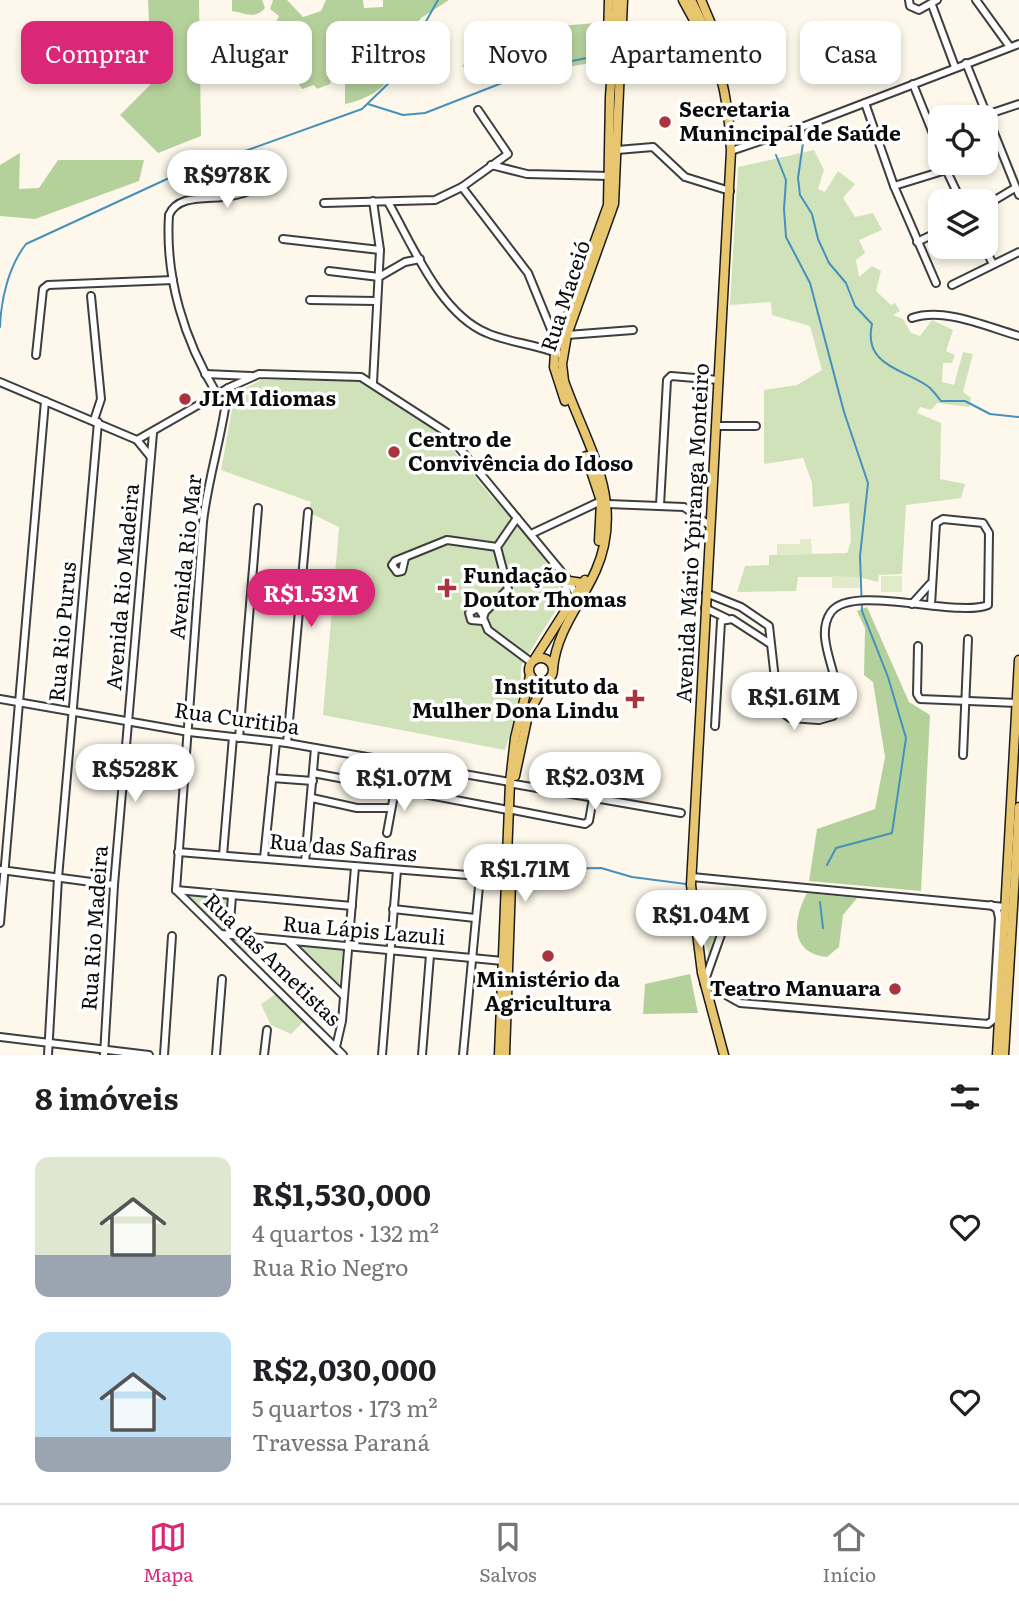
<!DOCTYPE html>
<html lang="pt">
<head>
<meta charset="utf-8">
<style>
  body { margin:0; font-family:Literata,serif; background:#f6f6f6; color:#202124; height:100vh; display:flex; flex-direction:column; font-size:26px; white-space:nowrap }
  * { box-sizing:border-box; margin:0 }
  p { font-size:23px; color:#757577 }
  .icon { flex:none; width:38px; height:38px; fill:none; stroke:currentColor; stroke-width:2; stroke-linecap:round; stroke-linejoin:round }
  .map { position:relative; height:1055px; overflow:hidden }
  .sheet { display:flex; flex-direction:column; background:#fff; flex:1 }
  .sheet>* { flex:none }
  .banner { position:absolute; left:21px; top:21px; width:978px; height:63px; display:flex; gap:14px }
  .buttons { position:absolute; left:928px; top:105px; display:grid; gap:14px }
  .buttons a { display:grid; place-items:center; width:70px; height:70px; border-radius:14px; background:#fff; box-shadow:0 4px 10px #0003; font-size:35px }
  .price { position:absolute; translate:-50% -60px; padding:0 16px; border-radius:24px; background:#fff; color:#222; font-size:23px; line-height:46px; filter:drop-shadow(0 2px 4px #0008) }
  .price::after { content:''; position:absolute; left:50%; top:42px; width:21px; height:16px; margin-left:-10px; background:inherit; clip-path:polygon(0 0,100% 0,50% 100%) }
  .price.current { background:#db2777; color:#fff }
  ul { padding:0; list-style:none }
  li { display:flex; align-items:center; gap:21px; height:175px; padding:0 35px }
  li span { display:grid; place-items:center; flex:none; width:196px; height:140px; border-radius:14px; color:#555 }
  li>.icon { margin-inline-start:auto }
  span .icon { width:84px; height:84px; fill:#fffc; stroke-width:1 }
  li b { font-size:30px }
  h2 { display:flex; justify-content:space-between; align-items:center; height:84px; padding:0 35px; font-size:30px }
  .chip { padding:0 24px; border-radius:14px; background:#fff; box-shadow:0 4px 10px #0003; font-size:24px; line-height:63px }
  .chip.current { background:#db2777; color:#fff }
  .tabs { display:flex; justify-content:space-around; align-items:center; height:98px; border-top:2px solid #e0e0e0; background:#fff; font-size:19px; color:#757577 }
  .tabs a { display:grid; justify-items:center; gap:4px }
  .tabs .current { color:#db2777 }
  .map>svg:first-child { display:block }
  .green { fill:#d0e2b9 }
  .forest { fill:#b5d19b }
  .pitch { fill:#e1ebca }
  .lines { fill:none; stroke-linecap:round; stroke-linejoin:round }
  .stream { stroke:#4691bc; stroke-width:2 }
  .minor-casing { stroke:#3e3e3e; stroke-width:10 }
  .major-casing { stroke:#1c1c1c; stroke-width:11 }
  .minor { stroke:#fff; stroke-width:6 }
  .major { stroke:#e8c670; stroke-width:8 }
  .poi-dot { fill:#a9343e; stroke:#fff; stroke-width:2.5 }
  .labels { text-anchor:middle; stroke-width:7; stroke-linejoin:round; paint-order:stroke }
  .poi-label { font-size:21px; font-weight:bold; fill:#0b0b0b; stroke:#fff; text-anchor:start }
  .street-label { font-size:21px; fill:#0b0b0b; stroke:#fff }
</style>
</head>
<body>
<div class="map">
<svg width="1019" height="1055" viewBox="0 0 1019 1055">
  <rect width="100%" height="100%" fill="#fdf8eb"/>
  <g class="green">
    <polygon points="814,150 824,170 818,189 825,192 838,171 855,184 843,198 855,217 873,213 882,230 859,240 865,253 856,260 859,277 872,266 881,271 876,291 891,305 895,303 900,311 893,315 903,319 911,333 920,336 932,320 953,330 946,351 955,355 952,363 943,363 942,382 954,385 963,352 973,354 963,392 971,398 969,407 937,403 931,410 920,407 917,413 941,423 940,479 965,484 961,498 906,505 902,574 879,575 878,582 858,577 798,577 796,591 737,592 745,566 769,565 769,555 847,553 851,541 849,503 813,507 812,483 803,458 764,464 764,390 797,385 822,370 810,326 772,315 771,302 730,305 738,167"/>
    <polygon points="261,380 358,380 379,393 439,433 491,496 534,541 560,577 563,592 559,605 521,666 520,700 505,750 323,715 339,527 308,512 311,502 221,470 235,393"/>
    <polygon points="182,893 230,897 227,933 221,932"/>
    <polygon points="703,923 714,923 719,929 709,958"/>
    <polygon points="232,939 234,938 265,940 246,954"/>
    <polygon points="297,944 343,947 339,987 296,947"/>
    <polygon points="276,994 304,1021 291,1034 271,1025 261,1004"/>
  </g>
  <g class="forest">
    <polygon points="148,0 199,0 201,136 158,153 120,115 152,83"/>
    <path d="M232,0H262L265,8C255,20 245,13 232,11Z"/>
    <path d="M273,0H287L303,17L321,11L326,0H363L364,8L383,7V0H449L421,18L409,35L412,52C400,58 398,62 393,73C385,90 362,101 345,104V84L331,78L330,84L317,89L314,85L302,89L291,72L302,64L296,53L280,50L282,39L287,35L277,33L275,24L279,16L270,9Z"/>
    <polygon points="596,23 595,62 477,84 462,65 490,58 500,31"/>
    <polygon points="20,153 19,189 39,188 58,160 144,160 139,181 35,219 0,216 0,165"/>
    <polygon points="867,607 909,702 930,715 921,891 809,881 817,829 875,809 885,757 873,682 864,675 865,628 857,611"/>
    <path d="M807,893L857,898L843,915L839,947L827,957C789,953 793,919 807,893Z"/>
    <polygon points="690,974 698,1013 643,1014 645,984"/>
  </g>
  <g class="pitch">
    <polygon points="800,539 811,539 812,554 777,555 777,544 800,544"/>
    <polygon points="832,576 859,577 860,588 832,588"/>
    <rect x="881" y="576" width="21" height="16"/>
  </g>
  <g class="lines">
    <g class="stream">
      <polyline points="631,59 709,78 716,83"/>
      <polyline points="368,104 403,115 425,113 543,67 601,55"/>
      <path d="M805,129L798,178L800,195L812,214L818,239L829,263L846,283L855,306L872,324C862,368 909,370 930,388C934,392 938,397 941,401H965L990,414L1019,417"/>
      <polyline points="776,155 786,180 784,209 786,237 810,283 844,412 868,483 860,556 862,611 888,677 906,738 892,833 836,848 827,865"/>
      <path d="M0,327C1,298 9,266 26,244L167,179L362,109L394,78L438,0"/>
      <polyline points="528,869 601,868 632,877 686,884"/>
      <polyline points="820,902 823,928"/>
    </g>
    <defs>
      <g id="minor">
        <polyline points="909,0 910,6 919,10 937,0"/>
        <polyline points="976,0 1010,47"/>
        <polyline points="932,5 955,67"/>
        <polyline points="966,63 1019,195"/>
        <polyline points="913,84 940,151"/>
        <polyline points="865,103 894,186 936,283"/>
        <polyline points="986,115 1019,104"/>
        <polyline points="617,150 653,147 685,177 730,191"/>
        <polyline points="731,151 802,127 1019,44"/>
        <polyline points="943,163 961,201"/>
        <polyline points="491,165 527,174 610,176"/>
        <polyline points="894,186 946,170"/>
        <polyline points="462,187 528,273 557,344"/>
        <polyline points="373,201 380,250 373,383"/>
        <path d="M388,202C412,244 440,314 487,333C510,343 536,344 559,354"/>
        <polyline points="324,203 435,200 462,187 508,154 478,110"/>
        <polyline points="985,206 1015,188"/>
        <polyline points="283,239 380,250"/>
        <polyline points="917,242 940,231"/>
        <polyline points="984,247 993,264"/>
        <polyline points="329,271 379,277 405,262 420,259"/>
        <polyline points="952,285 1019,252"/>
        <polyline points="91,296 101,399 94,420"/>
        <polyline points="310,300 376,301"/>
        <path d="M912,318C945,307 987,327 1019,336"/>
        <polyline points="567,335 633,330"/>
        <polyline points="36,355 43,289 48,285 173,280"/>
        <polyline points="205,374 251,376"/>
        <polyline points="0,382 137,440 150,456"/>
        <path d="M217,394C184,340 165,278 169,215C178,193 211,200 230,196C244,194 256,189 267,182"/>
        <polyline points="717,426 756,426"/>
        <polyline points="137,440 228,388 259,374 361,377 446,432 569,581 576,595"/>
        <polyline points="608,504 684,507 709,525"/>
        <polyline points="660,505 667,380 671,376 719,380"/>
        <polyline points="517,518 497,547 508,589 485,612 483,618 488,630 531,662"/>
        <polyline points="531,534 601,501"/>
        <polyline points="405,558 402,571 397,572 392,565 395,561 447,540 497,547"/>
        <polyline points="564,580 570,603"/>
        <path d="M706,593L741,607L769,626L777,697L783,713L790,718L819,720L833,716C851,687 810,642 831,612C852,583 955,618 988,605L989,533L983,523L943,519L936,523L931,605"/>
        <polyline points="912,604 930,584"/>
        <polyline points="705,608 726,618"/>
        <polyline points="483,615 478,608 469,613 471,620 483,621"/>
        <polyline points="918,646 917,694 920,699 1017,703"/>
        <polyline points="0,699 189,732 287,743 510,782"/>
        <polyline points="715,726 721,621 732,619 769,643"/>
        <polyline points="239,738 258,508"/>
        <polyline points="287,743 308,512"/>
        <polyline points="963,755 968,639"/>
        <polyline points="313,773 508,810"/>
        <polyline points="272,778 313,781"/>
        <polyline points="514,784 681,813"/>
        <polyline points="312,798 357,808 391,808"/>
        <polyline points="513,810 585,824 589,821 593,798"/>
        <polyline points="387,833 400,763"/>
        <polyline points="178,852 505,878"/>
        <polyline points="223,855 233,737"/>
        <polyline points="264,858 276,742"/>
        <polyline points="305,862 315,748"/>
        <polyline points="1,870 114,885"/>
        <polyline points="692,877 1005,907"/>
        <path d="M176,890L203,522C208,477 223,434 228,388"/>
        <polyline points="176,890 343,1055"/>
        <polyline points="176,890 352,906"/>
        <polyline points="393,909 475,918"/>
        <polyline points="694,920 723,922 723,929 704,983 740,1003 988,1024 993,1020 999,918 997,909 991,905"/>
        <polyline points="0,923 45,401"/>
        <polyline points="221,934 503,961"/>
        <polyline points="229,935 232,896"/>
        <polyline points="289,942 344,996"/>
        <polyline points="0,1037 149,1055"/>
        <polyline points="336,1047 342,1021 355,867"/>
        <polyline points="48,1055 58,878 98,422"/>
        <polyline points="104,1055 114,885 153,433"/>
        <polyline points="164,1055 172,936"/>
        <polyline points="216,1055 222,979"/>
        <polyline points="264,1055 267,1030"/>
        <polyline points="382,1055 397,870"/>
        <polyline points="422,1055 430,955"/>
        <polyline points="463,1055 480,876"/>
      </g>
      <g id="major">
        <polyline points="683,0 707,44"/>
        <path d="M691,0C717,49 729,96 731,151L691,885L702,973L724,1055"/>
        <polyline points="701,0 717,38 717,54"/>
        <polyline points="607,77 609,0"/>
        <polyline points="565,401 554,367 555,352 608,205 610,97 617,0"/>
        <polyline points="586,456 601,501 599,541"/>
        <polyline points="569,581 583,583"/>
        <circle cx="541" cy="670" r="12"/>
        <polyline points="534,660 585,580"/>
        <path d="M553,668C557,630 581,604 596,570C626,501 587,446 564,381L562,364L567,335L614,204L623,0"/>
        <polyline points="515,776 528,715 546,681"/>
        <polyline points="499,1055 510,782 515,738 530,676"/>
        <polyline points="505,1055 512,855"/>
        <polyline points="997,1055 1019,660"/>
        <polyline points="1004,1055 1019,807"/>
      </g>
    </defs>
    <use href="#minor" class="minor-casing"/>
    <use href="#major" class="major-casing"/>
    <use href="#minor" class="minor"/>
    <use href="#major" class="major"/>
  </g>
  <g class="poi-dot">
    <circle cx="665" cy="122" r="7"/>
    <circle cx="185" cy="399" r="7"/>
    <circle cx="394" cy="452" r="7"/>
    <path d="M443.5 577.5h7v7h7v7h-7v7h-7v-7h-7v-7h7z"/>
    <path d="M631.5 688.5h7v7h7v7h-7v7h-7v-7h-7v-7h7z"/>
    <circle cx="548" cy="956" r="7"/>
    <circle cx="895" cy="989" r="7"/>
  </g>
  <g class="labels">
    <g class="poi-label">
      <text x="679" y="117">Secretaria<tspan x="679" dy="24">Munincipal de Saúde</tspan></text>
      <text x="199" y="406">JLM Idiomas</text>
      <text x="408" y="447">Centro de<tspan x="408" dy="24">Convivência do Idoso</tspan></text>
      <text x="463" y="583">Fundação<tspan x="463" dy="24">Doutor Thomas</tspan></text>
      <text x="619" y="694" text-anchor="end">Instituto da<tspan x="619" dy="24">Mulher Dona Lindu</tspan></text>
      <text x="548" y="987" text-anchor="middle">Ministério da<tspan x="548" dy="24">Agricultura</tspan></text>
      <text x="881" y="996" text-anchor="end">Teatro Manuara</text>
    </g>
    <g class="street-label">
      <text transform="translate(566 296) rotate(-72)" y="7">Rua Maceió</text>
      <text transform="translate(693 533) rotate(-87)" y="7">Avenida Mário Ypiranga Monteiro</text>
      <text transform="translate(186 557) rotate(-84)" y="7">Avenida Rio Mar</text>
      <text transform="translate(123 587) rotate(-85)" y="7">Avenida Rio Madeira</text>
      <text transform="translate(63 632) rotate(-85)" y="7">Rua Rio Purus</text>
      <text transform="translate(237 719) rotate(8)" y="7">Rua Curitiba</text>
      <text transform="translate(343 848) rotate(5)" y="7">Rua das Safiras</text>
      <text transform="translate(95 928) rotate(-86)" y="7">Rua Rio Madeira</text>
      <text transform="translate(364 931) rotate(5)" y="7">Rua Lápis Lazuli</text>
      <text transform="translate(272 960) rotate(44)" y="7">Rua das Ametistas</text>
    </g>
  </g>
</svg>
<div class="buttons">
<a><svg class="icon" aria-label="locate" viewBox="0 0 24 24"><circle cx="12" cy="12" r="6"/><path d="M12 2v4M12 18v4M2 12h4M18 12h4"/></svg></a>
<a><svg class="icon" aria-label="layers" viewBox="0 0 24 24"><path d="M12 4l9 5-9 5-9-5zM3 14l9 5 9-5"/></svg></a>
</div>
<b class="price" style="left:227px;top:210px">R$978K</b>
<b class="price current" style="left:311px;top:629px">R$1.53M</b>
<b class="price" style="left:794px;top:732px">R$1.61M</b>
<b class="price" style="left:135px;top:804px">R$528K</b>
<b class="price" style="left:595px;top:812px">R$2.03M</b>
<b class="price" style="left:404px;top:813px">R$1.07M</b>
<b class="price" style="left:525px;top:904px">R$1.71M</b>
<b class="price" style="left:701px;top:950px">R$1.04M</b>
<div class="banner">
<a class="chip current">Comprar</a>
<a class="chip">Alugar</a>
<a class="chip">Filtros</a>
<a class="chip">Novo</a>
<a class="chip">Apartamento</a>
<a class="chip">Casa</a>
</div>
</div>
<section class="sheet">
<h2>8 imóveis<svg class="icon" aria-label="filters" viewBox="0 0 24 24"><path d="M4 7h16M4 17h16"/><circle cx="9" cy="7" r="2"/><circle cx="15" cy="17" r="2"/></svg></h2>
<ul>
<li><span style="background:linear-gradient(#dfe7d0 70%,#9aa5b1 0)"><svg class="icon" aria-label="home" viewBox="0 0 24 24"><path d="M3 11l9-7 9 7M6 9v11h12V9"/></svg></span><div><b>R$1,530,000</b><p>4 quartos · 132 m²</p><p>Rua Rio Negro</p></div><svg class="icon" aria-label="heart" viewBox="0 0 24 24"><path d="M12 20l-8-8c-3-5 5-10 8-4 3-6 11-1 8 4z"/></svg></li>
<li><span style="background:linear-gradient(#bfe0f5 75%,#9aa5b1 0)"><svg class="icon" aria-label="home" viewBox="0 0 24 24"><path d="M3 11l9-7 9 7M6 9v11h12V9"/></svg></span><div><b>R$2,030,000</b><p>5 quartos · 173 m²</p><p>Travessa Paraná</p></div><svg class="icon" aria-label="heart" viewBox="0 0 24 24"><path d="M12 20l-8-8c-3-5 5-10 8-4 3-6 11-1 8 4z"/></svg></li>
</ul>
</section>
<nav class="tabs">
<a class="current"><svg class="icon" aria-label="map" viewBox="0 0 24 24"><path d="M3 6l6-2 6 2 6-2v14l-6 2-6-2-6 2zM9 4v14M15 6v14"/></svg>Mapa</a>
<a><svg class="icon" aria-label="saved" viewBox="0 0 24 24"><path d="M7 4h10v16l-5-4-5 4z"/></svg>Salvos</a>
<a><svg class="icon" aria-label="home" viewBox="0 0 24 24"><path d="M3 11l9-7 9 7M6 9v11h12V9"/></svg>Início</a>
</nav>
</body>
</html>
